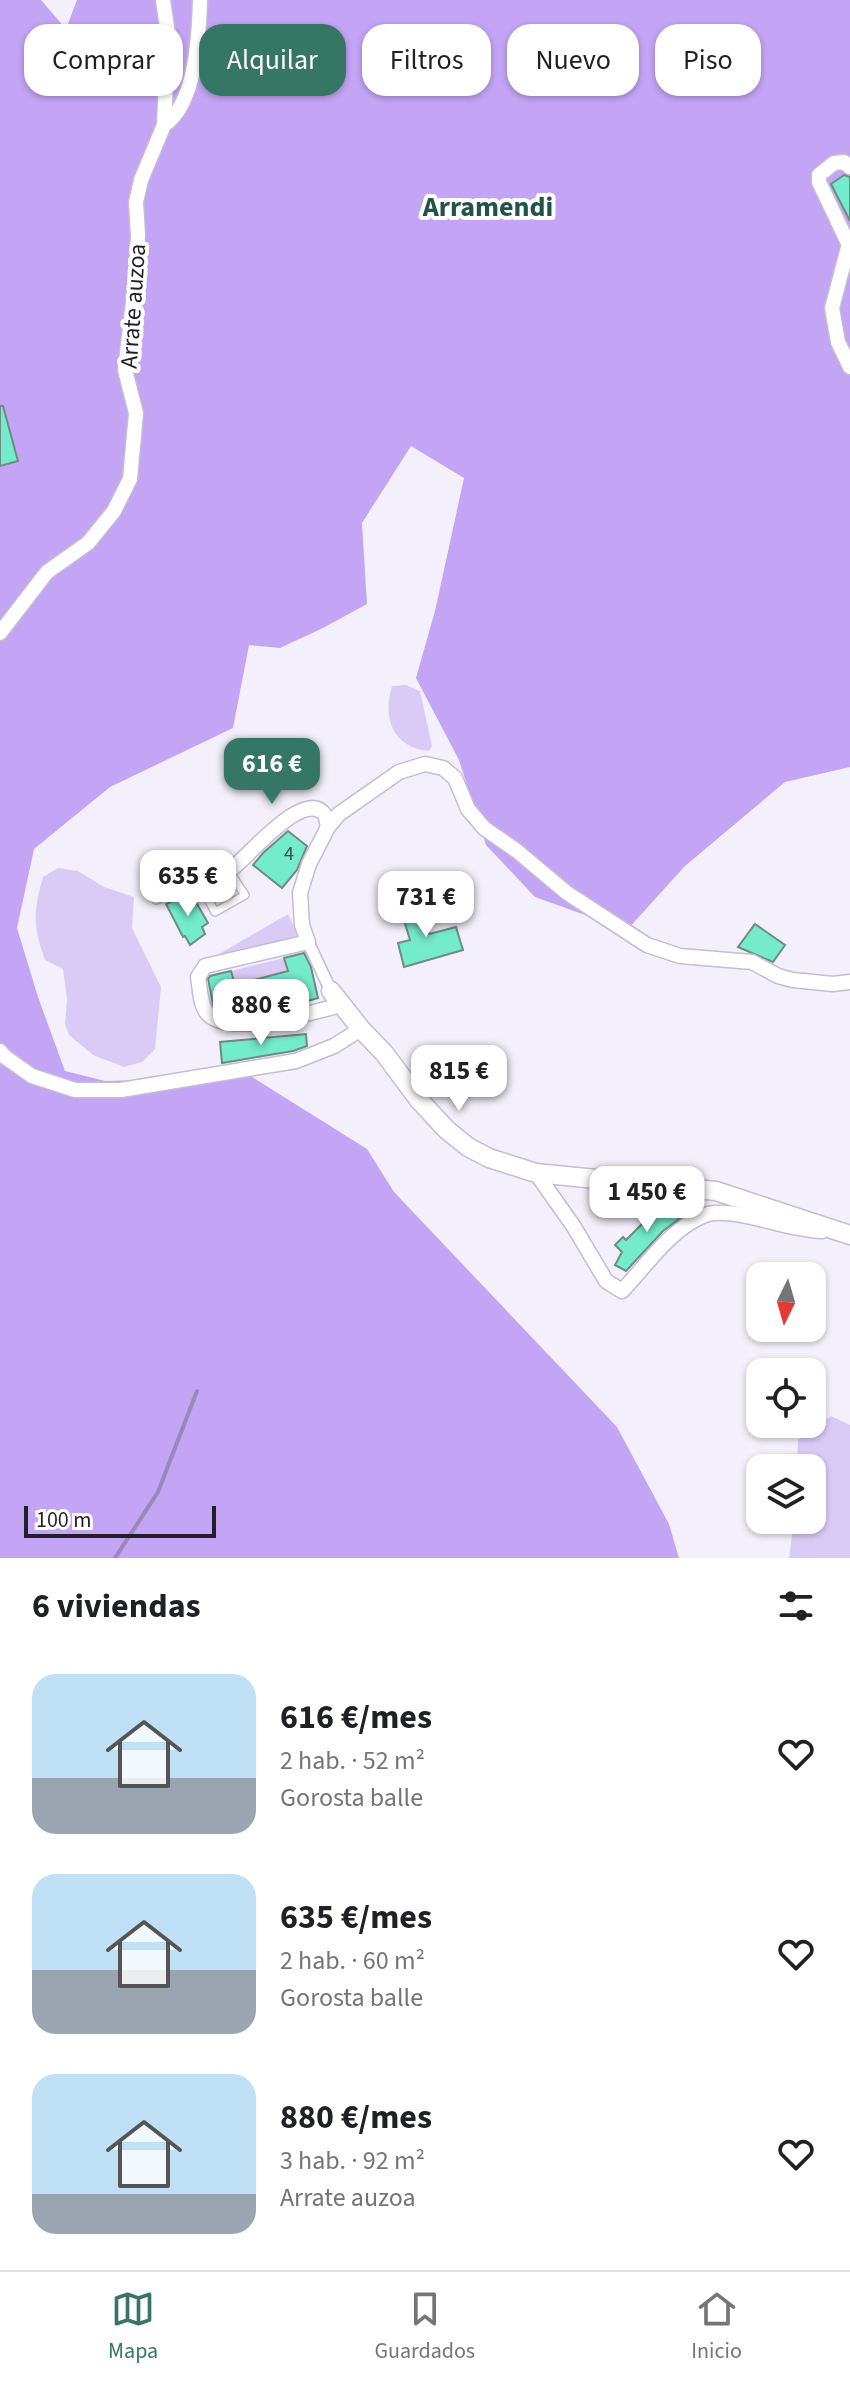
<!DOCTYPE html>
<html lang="es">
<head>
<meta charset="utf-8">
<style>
  body { margin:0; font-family:"Source Sans 3",sans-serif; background:#f2f2f2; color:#202124; height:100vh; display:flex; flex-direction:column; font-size:30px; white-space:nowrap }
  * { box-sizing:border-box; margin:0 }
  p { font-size:26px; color:#757577 }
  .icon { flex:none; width:44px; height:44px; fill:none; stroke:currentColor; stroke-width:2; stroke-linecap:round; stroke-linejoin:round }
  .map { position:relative; height:1558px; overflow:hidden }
  .side { display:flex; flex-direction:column; background:#fff; flex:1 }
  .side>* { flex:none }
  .top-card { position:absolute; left:24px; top:24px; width:802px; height:72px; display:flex; gap:16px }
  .needle { width:52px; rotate:185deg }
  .tools { position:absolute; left:746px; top:1262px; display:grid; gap:16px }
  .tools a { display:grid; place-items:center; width:80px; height:80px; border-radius:16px; background:#fff; box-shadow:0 2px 6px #0004; font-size:40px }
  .scale { position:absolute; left:24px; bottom:20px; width:192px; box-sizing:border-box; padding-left:8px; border:4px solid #211e27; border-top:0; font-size:22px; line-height:28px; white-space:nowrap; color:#211e27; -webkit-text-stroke:6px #fff; paint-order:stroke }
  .price { position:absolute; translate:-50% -68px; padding:0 18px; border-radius:16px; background:#fff; color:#222; font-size:26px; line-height:52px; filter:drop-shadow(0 2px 4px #0008) }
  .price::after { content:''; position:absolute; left:50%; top:48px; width:24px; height:18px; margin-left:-12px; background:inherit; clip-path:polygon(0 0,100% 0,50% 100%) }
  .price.active { background:#357665; color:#fff }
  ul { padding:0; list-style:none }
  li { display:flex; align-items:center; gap:24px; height:200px; padding:0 32px }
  li span { display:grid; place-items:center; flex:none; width:224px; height:160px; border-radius:24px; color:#555 }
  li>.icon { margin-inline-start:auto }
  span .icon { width:96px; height:96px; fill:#fffc; stroke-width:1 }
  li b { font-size:34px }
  h2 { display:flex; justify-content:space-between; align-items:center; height:96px; padding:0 32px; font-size:34px }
  .chip { padding:0 28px; border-radius:24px; background:#fff; box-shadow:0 2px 6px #0004; font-size:28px; line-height:72px }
  .chip.active { background:#357665; color:#fff }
  .tab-bar { display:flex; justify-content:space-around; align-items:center; height:112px; border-top:2px solid #e0e0e0; background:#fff; font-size:22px; color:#757577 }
  .tab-bar a { display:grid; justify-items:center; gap:4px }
  .tab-bar .active { color:#357665 }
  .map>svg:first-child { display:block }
  .green { fill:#dacbf6 }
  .forest { fill:#c3a4f5 }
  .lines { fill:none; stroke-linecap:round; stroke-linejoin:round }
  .stream { stroke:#9a88b9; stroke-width:4 }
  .building { fill:#74ebcb; stroke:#6e8c83; stroke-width:2 }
  .service-casing { stroke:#c4bbd4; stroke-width:10 }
  .pedestrian-casing { stroke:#c4bbd4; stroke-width:14 }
  .minor-casing { stroke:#c4bbd4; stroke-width:17 }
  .tertiary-casing { stroke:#c4bbd4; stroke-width:21 }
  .service { stroke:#fff; stroke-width:7 }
  .pedestrian { stroke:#fff; stroke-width:11 }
  .minor { stroke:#fff; stroke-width:14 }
  .tertiary { stroke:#fff; stroke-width:18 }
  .labels { text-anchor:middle; stroke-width:8; stroke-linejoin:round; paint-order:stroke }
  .number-label { font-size:20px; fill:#365150 }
  .street-label { font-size:24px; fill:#211e27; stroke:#fff }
  .quarter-label { font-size:28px; font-weight:bold; fill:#215447; stroke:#fff }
</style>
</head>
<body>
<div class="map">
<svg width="850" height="1558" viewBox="0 0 850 1558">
  <rect width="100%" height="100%" fill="#f4f0fb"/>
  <g class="green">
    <path d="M406,685L420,691L432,746L429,751C393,748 382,718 392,686Z"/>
    <path d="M58,868L78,871L104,887L134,897L132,928L161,987L155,1049L142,1062L124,1067L93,1055L69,1035L65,1024L67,999L63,969L45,960C33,927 33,911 43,877Z"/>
    <polygon points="288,914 298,935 208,964 207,961"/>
    <polygon points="284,958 288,971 235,985 231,971"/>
    <polygon points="831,1416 850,1425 850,1558 789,1558 794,1520 812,1520 812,1468 797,1468 798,1440"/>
  </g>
  <polygon class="forest" points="0,0 41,0 66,29 77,0 850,0 850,767 785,782 685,866 627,930 535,897 486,845 459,760 416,678 435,611 464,478 411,446 362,523 367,604 323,628 280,648 249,645 233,728 110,787 34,849 17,928 38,997 65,1071 105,1081 252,1077 367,1149 394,1192 617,1427 669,1524 679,1558 0,1558"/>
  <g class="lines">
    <polyline class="stream" points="115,1558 158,1492 197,1391"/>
  </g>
  <g class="building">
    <polygon points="844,175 850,177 850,221 831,184"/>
    <polygon points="0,406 3,406 18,461 0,466"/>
    <polygon points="288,831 307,846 297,870 282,888 253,865 263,853"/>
    <polygon points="186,895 188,898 192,895 208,923 202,927 205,934 190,945 185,936 183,937 166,904"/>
    <polygon points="418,898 429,934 456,927 463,950 404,967 398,943 410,940 403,917 409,915 406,902"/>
    <polygon points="755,924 785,945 773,962 738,947"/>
    <polygon points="304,953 311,967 318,998 290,1006 287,993 244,1004 245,1007 225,1011 222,1011 219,997 213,1004 208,979 210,976 231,971 235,985 288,971 284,958"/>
    <polygon points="306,1034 307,1046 293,1051 222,1063 220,1042"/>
    <polygon points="668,1198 683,1216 663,1231 626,1271 615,1265 622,1252 615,1245 623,1237 626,1240"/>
  </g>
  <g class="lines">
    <defs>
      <polyline id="service" points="156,900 229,871 245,895 215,912 199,882"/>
      <polyline id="pedestrian" points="308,942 331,991"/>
      <g id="minor">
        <path d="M164,125C196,104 199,35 200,0"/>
        <polyline points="850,240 832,308 838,342 850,367"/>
        <polyline points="848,243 819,182 819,175 834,163 844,162 850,167"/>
        <polyline points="0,633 47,572 88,543 114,511 130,479 136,413 125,370 136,277 138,235 136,202 141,180 164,125 168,34 163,0"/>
        <path d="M229,871C246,860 304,786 325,815C327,819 327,823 328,827"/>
        <path d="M341,1005C314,1012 228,1038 207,1013C200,1004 200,988 198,977L205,966L308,942L302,925L300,893L309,864L328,827L339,814L399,772L425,764L443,768L455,778L468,809L484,828L517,851L567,893L647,945L680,956L752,962L778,976L793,980L833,984L850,982"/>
        <polyline points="0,1051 5,1057 32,1076 75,1090 121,1090 296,1061 334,1046 361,1029"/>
        <path d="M536,1173L574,1227L606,1281L622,1291C646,1266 671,1228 705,1215C716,1211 730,1213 742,1215C769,1220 795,1230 822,1231"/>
      </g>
      <polyline id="tertiary" points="331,991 361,1029 384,1053 419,1100 447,1130 468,1147 489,1158 536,1173 716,1191 850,1235"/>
    </defs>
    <use href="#service" class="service-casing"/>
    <use href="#pedestrian" class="pedestrian-casing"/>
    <use href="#minor" class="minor-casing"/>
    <use href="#tertiary" class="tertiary-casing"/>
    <use href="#service" class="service"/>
    <use href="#pedestrian" class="pedestrian"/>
    <use href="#minor" class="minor"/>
    <use href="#tertiary" class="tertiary"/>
  </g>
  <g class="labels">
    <g class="number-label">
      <text x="289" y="860">4</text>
    </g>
    <g class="street-label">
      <text transform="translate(133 306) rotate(-86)" y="8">Arrate auzoa</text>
    </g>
    <g class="quarter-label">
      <text x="488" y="216">Arramendi</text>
    </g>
  </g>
</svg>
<div class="tools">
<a><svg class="needle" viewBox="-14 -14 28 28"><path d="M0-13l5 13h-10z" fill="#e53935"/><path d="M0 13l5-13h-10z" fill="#757577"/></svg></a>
<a><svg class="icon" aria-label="locate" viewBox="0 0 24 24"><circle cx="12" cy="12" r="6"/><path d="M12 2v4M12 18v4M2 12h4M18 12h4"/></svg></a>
<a><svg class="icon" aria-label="layers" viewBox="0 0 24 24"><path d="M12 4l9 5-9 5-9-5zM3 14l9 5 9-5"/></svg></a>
</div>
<div class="scale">100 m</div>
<b class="price active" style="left:272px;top:806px">616 €</b>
<b class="price" style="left:188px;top:918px">635 €</b>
<b class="price" style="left:426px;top:939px">731 €</b>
<b class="price" style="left:261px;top:1047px">880 €</b>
<b class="price" style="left:459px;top:1113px">815 €</b>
<b class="price" style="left:647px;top:1234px">1 450 €</b>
<div class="top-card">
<a class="chip">Comprar</a>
<a class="chip active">Alquilar</a>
<a class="chip">Filtros</a>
<a class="chip">Nuevo</a>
<a class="chip">Piso</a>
</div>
</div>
<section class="side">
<h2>6 viviendas<svg class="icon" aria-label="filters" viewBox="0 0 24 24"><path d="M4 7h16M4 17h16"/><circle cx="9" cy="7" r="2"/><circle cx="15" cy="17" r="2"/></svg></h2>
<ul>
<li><span style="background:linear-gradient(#bfe0f5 65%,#9aa5b1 0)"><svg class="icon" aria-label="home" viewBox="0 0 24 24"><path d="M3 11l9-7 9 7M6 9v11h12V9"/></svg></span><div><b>616 €/mes</b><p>2 hab. · 52 m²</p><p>Gorosta balle</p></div><svg class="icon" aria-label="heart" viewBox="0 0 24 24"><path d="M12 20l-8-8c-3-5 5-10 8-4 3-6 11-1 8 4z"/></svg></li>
<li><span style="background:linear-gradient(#bfe0f5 60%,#9aa5b1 0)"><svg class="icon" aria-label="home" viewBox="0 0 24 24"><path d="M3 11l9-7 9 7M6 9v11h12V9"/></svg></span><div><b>635 €/mes</b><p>2 hab. · 60 m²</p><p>Gorosta balle</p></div><svg class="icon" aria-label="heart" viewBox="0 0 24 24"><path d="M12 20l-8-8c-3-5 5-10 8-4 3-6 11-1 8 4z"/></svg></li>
<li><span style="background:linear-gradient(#bfe0f5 75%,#9aa5b1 0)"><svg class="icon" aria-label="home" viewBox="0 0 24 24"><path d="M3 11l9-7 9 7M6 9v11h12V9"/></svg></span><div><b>880 €/mes</b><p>3 hab. · 92 m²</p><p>Arrate auzoa</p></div><svg class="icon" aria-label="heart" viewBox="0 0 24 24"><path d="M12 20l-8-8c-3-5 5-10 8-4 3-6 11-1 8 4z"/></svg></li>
</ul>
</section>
<nav class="tab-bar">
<a class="active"><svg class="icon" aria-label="map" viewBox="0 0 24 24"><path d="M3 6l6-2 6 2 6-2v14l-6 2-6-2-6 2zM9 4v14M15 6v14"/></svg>Mapa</a>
<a><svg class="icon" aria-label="saved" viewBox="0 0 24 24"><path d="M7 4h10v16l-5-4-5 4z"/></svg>Guardados</a>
<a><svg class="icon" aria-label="home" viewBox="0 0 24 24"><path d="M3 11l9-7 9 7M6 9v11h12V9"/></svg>Inicio</a>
</nav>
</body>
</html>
